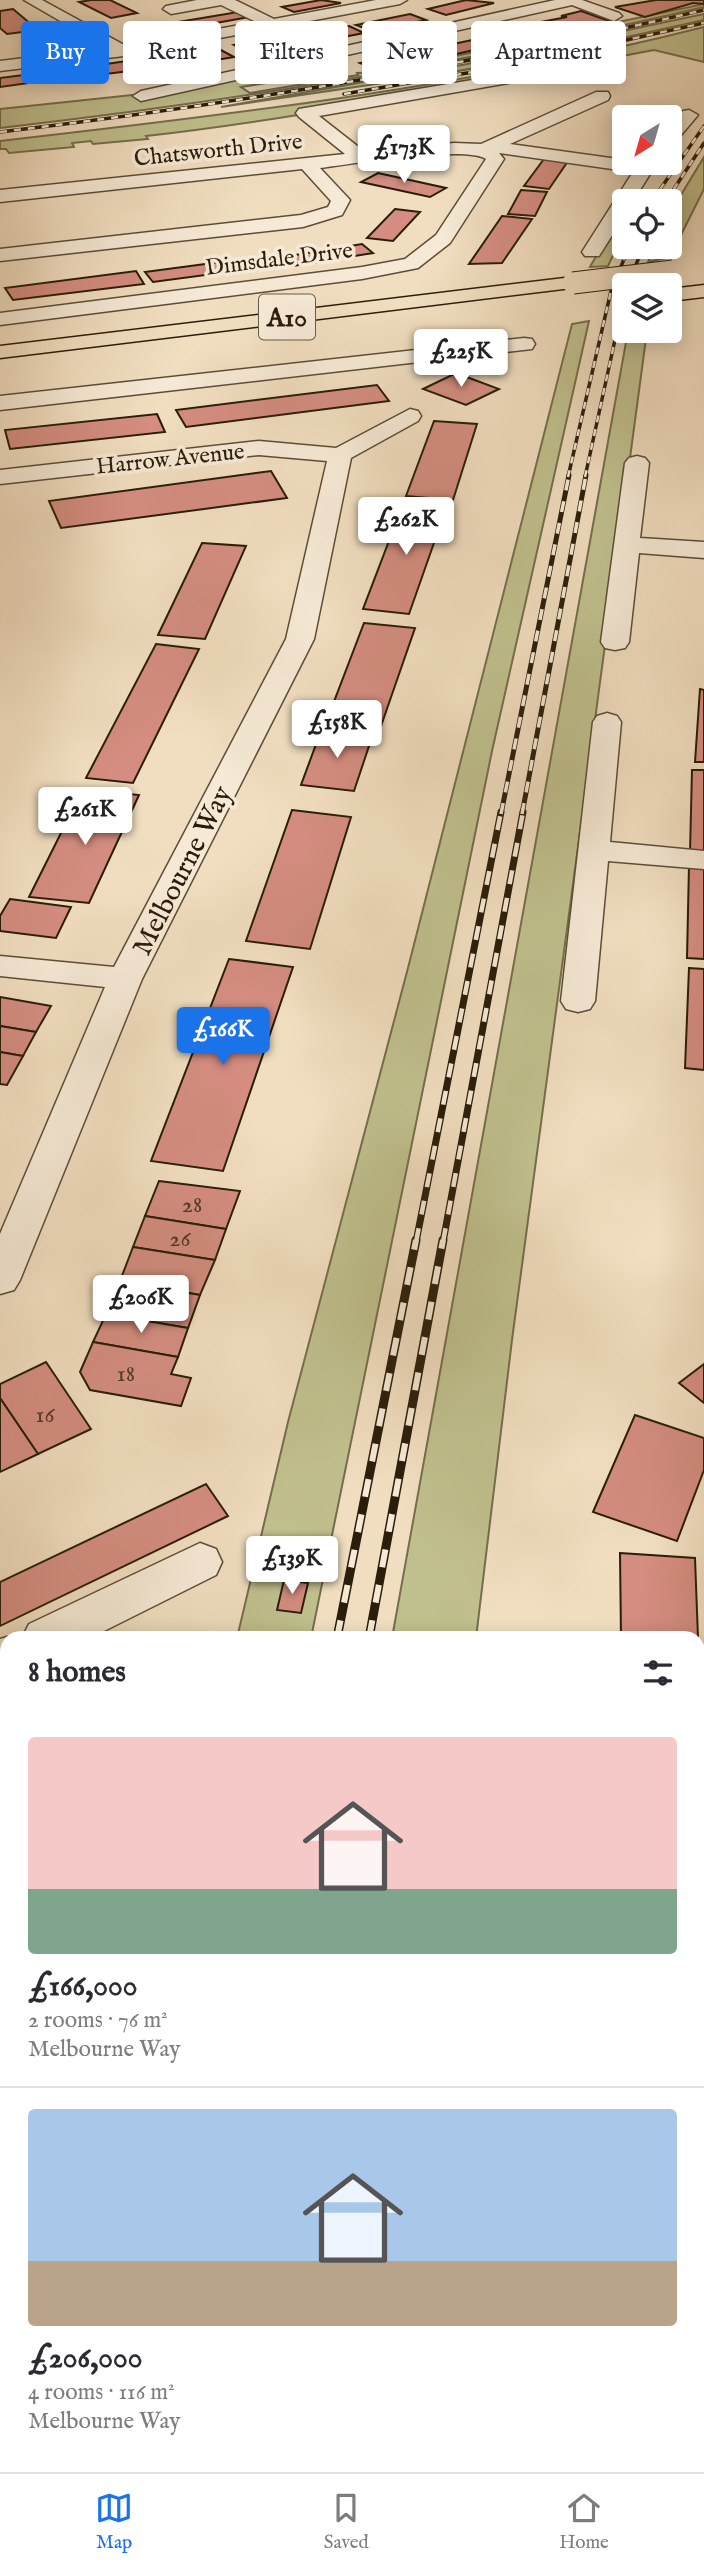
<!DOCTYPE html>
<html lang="en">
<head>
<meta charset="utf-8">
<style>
  body { margin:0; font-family:"IM FELL English",serif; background:#f7f7f7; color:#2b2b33; height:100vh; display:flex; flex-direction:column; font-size:26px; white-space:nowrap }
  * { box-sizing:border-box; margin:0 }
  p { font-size:23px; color:#7c7c81 }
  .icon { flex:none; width:38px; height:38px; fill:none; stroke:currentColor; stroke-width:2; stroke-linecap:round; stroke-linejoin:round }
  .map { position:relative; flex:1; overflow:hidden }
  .panel { position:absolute; left:0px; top:1631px; width:705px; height:842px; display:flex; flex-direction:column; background:#fff; border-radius:21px 21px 0 0; box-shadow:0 4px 18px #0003 }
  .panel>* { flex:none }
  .top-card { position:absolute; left:21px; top:21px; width:663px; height:63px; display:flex; gap:14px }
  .needle { width:46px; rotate:217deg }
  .fabs { position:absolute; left:612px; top:105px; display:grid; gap:14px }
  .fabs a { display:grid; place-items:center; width:70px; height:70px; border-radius:7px; background:#fff; box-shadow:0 4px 18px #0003; font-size:35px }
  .price { position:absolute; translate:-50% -60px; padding:0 16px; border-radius:7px; background:#fff; color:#222; font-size:23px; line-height:46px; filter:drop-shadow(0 2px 4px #0008) }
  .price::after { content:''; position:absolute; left:50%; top:42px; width:21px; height:16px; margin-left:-10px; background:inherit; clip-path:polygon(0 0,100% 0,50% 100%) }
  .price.active { background:#1a73e8; color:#fff }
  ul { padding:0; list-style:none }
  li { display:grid; align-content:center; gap:14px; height:371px; padding:0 28px }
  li+li { border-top:2px solid #e1e1e2 }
  li span { display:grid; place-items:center; height:217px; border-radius:7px; color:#555 }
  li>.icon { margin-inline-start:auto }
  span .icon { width:126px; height:126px; fill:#fffc; stroke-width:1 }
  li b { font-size:30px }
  h2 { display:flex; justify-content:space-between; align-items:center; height:84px; padding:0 28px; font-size:30px }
  .tag { padding:0 24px; border-radius:7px; background:#fff; box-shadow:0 4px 18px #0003; font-size:24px; line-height:63px }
  .tag.active { background:#1a73e8; color:#fff }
  .dock { display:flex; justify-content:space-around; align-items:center; height:98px; border-top:2px solid #e1e1e2; background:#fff; font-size:19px; color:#7c7c81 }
  .dock a { display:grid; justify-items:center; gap:4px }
  .dock .active { color:#1a73e8 }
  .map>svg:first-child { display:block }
  .green { fill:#c0c08e; stroke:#756e4c; stroke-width:2 }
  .building { fill:#d48d80; stroke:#2a1d0a; stroke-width:2 }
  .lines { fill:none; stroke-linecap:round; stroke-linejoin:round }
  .minor-casing { stroke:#5c4d38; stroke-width:3 }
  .highway-casing { stroke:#2a1d0a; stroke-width:3 }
  .minor { fill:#f6ead6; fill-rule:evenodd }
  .highway { fill:#f1dec0; fill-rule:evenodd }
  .rail-far4-casing { stroke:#2a1d0a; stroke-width:3.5 }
  .rail-far3-casing { stroke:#2a1d0a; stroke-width:5 }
  .rail-far2-casing { stroke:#2a1d0a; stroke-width:7 }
  .rail-far1-casing { stroke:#2a1d0a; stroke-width:9 }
  .rail-casing { stroke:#2a1d0a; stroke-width:10 }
  .rail-far4 { stroke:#f6ead6; stroke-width:2.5; stroke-dasharray:7; stroke-linecap:butt }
  .rail-far3 { stroke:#f6ead6; stroke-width:3.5; stroke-dasharray:11; stroke-linecap:butt }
  .rail-far2 { stroke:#f6ead6; stroke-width:4.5; stroke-dasharray:14; stroke-linecap:butt }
  .rail-far1 { stroke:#f6ead6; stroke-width:6; stroke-dasharray:18; stroke-linecap:butt }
  .rail { stroke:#f6ead6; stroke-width:8; stroke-dasharray:23; stroke-linecap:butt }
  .highway-bridge-casing { stroke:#2a1d0a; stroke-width:23; stroke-linecap:butt }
  .highway-bridge { stroke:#f1dec0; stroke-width:21 }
  .labels { text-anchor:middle; stroke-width:7; stroke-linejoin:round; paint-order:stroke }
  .far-street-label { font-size:23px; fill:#2a1d0a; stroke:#f6ead6 }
  .number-label { font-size:24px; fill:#543928 }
  .shield { fill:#f6ead6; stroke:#675a47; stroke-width:2 }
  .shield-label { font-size:26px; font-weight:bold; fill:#2a1d0a }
  .street-label { font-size:28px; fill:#2a1d0a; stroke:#f6ead6 }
</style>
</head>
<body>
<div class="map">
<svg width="704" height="2472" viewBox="0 0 704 2472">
  <rect width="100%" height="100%" fill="#f1dec0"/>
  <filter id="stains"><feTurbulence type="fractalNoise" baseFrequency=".00286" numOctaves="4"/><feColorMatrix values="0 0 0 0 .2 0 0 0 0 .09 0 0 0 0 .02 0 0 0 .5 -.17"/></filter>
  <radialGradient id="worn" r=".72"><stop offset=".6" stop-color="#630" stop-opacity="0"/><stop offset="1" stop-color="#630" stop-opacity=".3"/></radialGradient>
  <g class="green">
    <path d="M704,4V7C472,62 237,101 0,128V109L132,95L138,99L281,69L298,78L241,87L250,93L358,75L357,73L379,72Z"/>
    <polygon points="704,14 704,20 555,53 437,75 221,107 467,64"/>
    <path d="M704,27V62L654,50C486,82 312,117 146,136L148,139L93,144L91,141L72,143L74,147L9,153L6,149H0V141C237,114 473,86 704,27Z"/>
    <polygon points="704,157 704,189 670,257 648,262 654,247 670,247 670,213"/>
    <polygon points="625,206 625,230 608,266 590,267"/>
    <polygon points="589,321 492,751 311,1638 237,1638 288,1422 408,968 572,324"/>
    <polygon points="628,331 647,331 512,1340 476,1638 392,1638"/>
  </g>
  <g class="building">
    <polygon points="91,0 110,0 137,13 111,18 79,2"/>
    <polygon points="321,0 341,3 294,12 282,7"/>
    <polygon points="466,0 494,3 446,15 428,9"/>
    <polygon points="656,0 704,0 704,4 693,3 645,17 615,7"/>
    <polygon points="13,9 38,30 7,34 0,28 0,11"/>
    <polygon points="581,11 612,22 595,26 590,24 539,38 509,28 567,17 561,16"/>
    <polygon points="238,12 249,17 177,30 166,24"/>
    <polygon points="410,14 426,20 372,31 356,25"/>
    <polygon points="157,24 171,31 146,36 132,28"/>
    <polygon points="349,26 364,33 312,43 297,36"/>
    <polygon points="71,29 97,47 64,50 57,45 65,44 48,32"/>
    <polygon points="280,37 296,45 250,53 234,45"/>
    <polygon points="486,37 504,43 448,56 430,49"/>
    <polygon points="217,48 234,57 168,68 151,58"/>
    <polygon points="417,50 435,57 377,70 360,63"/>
    <polygon points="134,60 145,69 74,78 64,70"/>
    <polygon points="55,71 64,78 0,87 0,78"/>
    <polygon points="544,159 568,161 549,189 524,186"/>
    <polygon points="378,173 446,188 430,197 361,182"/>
    <polygon points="521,190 547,192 535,216 508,214"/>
    <polygon points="395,209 420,212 393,241 367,238"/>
    <polygon points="502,216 532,219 502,263 469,264"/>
    <polygon points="362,244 373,253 293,266 283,257"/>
    <polygon points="272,255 281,265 153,282 145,272"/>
    <polygon points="136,271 144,284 13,300 5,288"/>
    <polygon points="456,373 499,389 466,405 423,389"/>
    <polygon points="377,385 389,401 186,427 176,410"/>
    <polygon points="157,414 165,432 10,449 5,430"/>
    <polygon points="434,421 477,424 453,500 406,496"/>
    <polygon points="271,471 287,498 61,528 49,501"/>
    <polygon points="405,499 448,503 409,614 363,609"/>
    <polygon points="202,543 246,546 205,639 158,635"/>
    <polygon points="364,623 415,628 381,726 327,720"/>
    <polygon points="156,644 199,649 133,783 86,778"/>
    <polygon points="700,689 704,690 704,762 695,762"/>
    <polygon points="322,728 373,734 354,791 301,785"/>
    <polygon points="692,770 704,770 704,853 690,852"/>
    <polygon points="83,789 139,795 89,903 29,897"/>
    <polygon points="292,810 351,817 310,949 246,941"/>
    <polygon points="689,865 704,866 704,959 687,958"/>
    <polygon points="10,899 71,907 56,938 0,931 0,916"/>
    <polygon points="229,959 293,967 223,1171 151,1161"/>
    <polygon points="689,968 704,969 704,1070 685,1068"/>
    <polygon points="0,997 51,1006 36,1032 0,1026"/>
    <polygon points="0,1026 36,1032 23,1056 0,1052"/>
    <polygon points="0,1052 23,1056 7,1085 0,1084"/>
    <polygon points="159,1181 240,1191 226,1229 145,1216"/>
    <polygon points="145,1216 226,1229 215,1260 133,1247"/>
    <polygon points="133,1247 215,1260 200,1295 120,1281"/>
    <polygon points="120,1281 200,1295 188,1328 106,1314"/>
    <polygon points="106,1314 188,1328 178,1357 93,1342"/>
    <polygon points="93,1342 178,1357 171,1374 191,1378 181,1406 90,1390 80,1372"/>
    <polygon points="46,1362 91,1429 38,1454 0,1398 0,1384"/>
    <polygon points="704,1364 704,1403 679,1383"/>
    <polygon points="0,1398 38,1454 0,1472"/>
    <polygon points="635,1415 704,1438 704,1470 677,1541 593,1512"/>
    <polygon points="206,1484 228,1516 0,1626 0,1582"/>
    <polygon points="620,1553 695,1558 698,1638 621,1638"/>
    <polygon points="284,1580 308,1583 301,1613 277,1610"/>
    <polygon points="698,1641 702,1741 698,1741"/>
    <polygon points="7,1748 7,1837 0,1841 0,1752"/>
    <polygon points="698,1783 704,1786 704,1915 698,1927"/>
    <polygon points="704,2159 704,2304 698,2304 698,2160"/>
    <polygon points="7,2180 7,2416 0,2445 0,2208"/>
    <polygon points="381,2466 445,2466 451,2472 380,2472"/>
    <polygon points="474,2466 583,2466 578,2472 480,2472"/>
  </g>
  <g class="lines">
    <defs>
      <g id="minor">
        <polygon points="24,0 42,0 126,46 256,22 221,5 171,14 163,9 166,6 197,0 235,0 274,19 376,0 407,0 400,4 124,56 0,71 0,61 107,48"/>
        <polygon points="555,0 582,0 619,13 622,16 614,21 572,5 141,101 133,96 141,91"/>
        <path d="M508,74L514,76L516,79L514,82L319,116L365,152L454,143L481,144L596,92H608L610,96L608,100L510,144L625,160V163H657L633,201H625V215L599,256H585L582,252L633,172L499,153L504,159L450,243L418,268L362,279L0,325V313L362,267L405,259L436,235L486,159C467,145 350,164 320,168L350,200L342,215L303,227L0,261V249L301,215L328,207L331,201L302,169L0,202V190L345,154L299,117L296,113L299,109Z"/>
        <polygon points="689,110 698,115 676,141 670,142 670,126 683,111"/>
        <polygon points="524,338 532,339 535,344 532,349 0,410 0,396"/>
        <polygon points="410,409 418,411 421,416 418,421 351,458 314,639 142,979 20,1280 14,1290 0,1294 0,1234 105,987 0,976 0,956 114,967 286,639 327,461 259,455 0,484 0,470 259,441 336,448"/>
        <polygon points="637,456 645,458 649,463 640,538 704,542 704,558 639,553 629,642 625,648 615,650 605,648 601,642 625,463 629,458"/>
        <polygon points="607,713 617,716 621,722 610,842 704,851 704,869 608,861 595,1001 590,1009 578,1012 566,1009 561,1001 593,722 597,716"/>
        <polygon points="200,1543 216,1549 222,1562 216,1575 90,1638 22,1638 29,1624"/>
        <polygon points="7,1637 10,1638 7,1638 7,1678 0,1680 0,1639"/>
        <polygon points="7,2006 7,2060 0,2061 0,2007"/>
        <rect x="698" y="2054" width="6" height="54"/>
        <polygon points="7,2438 7,2466 46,2466 44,2472 0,2472 0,2441"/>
      </g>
      <g id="highway">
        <polygon points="573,277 580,279 583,283 580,287 0,358 0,346"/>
        <polygon points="704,285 704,297 670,301 670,289"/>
      </g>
    </defs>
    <use href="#minor" class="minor-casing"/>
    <use href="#highway" class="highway-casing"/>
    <use href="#minor" class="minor"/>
    <use href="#highway" class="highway"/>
    <defs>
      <g id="rail-far4">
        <polyline points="344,94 508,66 704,23"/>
        <path d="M0,132C237,104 471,65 704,10"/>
        <polyline points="652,201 704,126"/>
        <polyline points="666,201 704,143"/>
        <polyline points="628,285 643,247"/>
        <polyline points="568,477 611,291 629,247"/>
        <polyline points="585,477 625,294"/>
      </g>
      <g id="rail-far3">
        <polyline points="501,814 569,475"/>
        <polyline points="522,814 586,475"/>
      </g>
      <g id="rail-far2">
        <polyline points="416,1242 501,812"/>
        <polyline points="443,1242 523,812"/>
      </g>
      <g id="rail-far1">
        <polyline points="337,1638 416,1240"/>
        <polyline points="369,1638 443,1240"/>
      </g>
      <g id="rail">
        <polyline points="170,2472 172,2466"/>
        <polyline points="215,2472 216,2466"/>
      </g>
    </defs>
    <use href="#rail-far4" class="rail-far4-casing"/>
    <use href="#rail-far3" class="rail-far3-casing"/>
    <use href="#rail-far2" class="rail-far2-casing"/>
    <use href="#rail-far1" class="rail-far1-casing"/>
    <use href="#rail" class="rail-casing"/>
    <use href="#rail-far4" class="rail-far4"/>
    <use href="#rail-far3" class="rail-far3"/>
    <use href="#rail-far2" class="rail-far2"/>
    <use href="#rail-far1" class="rail-far1"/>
    <use href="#rail" class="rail"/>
    <defs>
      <polyline id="highway-bridge" points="573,283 673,271"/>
    </defs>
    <use href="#highway-bridge" class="highway-bridge-casing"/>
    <use href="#highway-bridge" class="highway-bridge"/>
  </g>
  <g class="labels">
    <g class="far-street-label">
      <text transform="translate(218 149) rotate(-6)" y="8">Chatsworth Drive</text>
      <text transform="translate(279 258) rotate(-7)" y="8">Dimsdale Drive</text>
      <text transform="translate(170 458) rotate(-6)" y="8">Harrow Avenue</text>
    </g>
    <g class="number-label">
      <text x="192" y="1212">28</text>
      <text x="180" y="1246">26</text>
      <text x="126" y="1381">18</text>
      <text x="45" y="1422">16</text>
    </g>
    <rect class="shield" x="259" y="294.5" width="56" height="45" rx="5"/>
    <g class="shield-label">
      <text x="287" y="326">A10</text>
    </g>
    <g class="street-label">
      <text transform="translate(181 870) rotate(-63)" y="10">Melbourne Way</text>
    </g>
  </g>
  <rect width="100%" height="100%" filter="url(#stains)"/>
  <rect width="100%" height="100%" fill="url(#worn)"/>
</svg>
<div class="fabs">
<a><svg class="needle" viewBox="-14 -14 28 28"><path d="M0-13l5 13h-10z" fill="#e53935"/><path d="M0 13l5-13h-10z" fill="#7c7c81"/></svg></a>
<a><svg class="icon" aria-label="locate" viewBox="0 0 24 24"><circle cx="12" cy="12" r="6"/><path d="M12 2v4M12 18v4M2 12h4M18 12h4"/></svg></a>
<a><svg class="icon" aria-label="layers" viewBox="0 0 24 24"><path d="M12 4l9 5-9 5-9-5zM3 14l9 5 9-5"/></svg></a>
</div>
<b class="price" style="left:404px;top:185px">£173K</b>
<b class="price" style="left:461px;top:389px">£225K</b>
<b class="price" style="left:406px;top:557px">£262K</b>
<b class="price" style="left:337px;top:760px">£158K</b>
<b class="price" style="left:85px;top:847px">£261K</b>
<b class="price active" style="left:223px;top:1067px">£166K</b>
<b class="price" style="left:141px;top:1335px">£206K</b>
<b class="price" style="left:292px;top:1596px">£139K</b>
<div class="top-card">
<a class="tag active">Buy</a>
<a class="tag">Rent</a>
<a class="tag">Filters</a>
<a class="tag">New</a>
<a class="tag">Apartment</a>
</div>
<section class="panel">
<h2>8 homes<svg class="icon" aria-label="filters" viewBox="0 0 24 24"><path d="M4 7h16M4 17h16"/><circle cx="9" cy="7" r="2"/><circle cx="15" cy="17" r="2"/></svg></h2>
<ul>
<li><span style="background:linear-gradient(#f6c9c9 70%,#7fa58c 0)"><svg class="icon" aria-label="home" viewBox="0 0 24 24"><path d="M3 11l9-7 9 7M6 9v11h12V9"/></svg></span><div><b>£166,000</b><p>2 rooms · 76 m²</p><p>Melbourne Way</p></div></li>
<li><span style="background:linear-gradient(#a9c7e8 70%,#b9a48a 0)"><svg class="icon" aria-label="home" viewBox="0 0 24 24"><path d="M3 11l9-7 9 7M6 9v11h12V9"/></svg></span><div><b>£206,000</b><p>4 rooms · 116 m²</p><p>Melbourne Way</p></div></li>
</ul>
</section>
</div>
<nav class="dock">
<a class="active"><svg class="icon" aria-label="map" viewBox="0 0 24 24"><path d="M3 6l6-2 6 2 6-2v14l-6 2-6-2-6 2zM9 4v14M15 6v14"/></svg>Map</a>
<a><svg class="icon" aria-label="saved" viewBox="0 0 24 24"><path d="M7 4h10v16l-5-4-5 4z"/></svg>Saved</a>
<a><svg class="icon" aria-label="home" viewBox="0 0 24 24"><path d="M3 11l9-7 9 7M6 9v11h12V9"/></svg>Home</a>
</nav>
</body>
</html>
